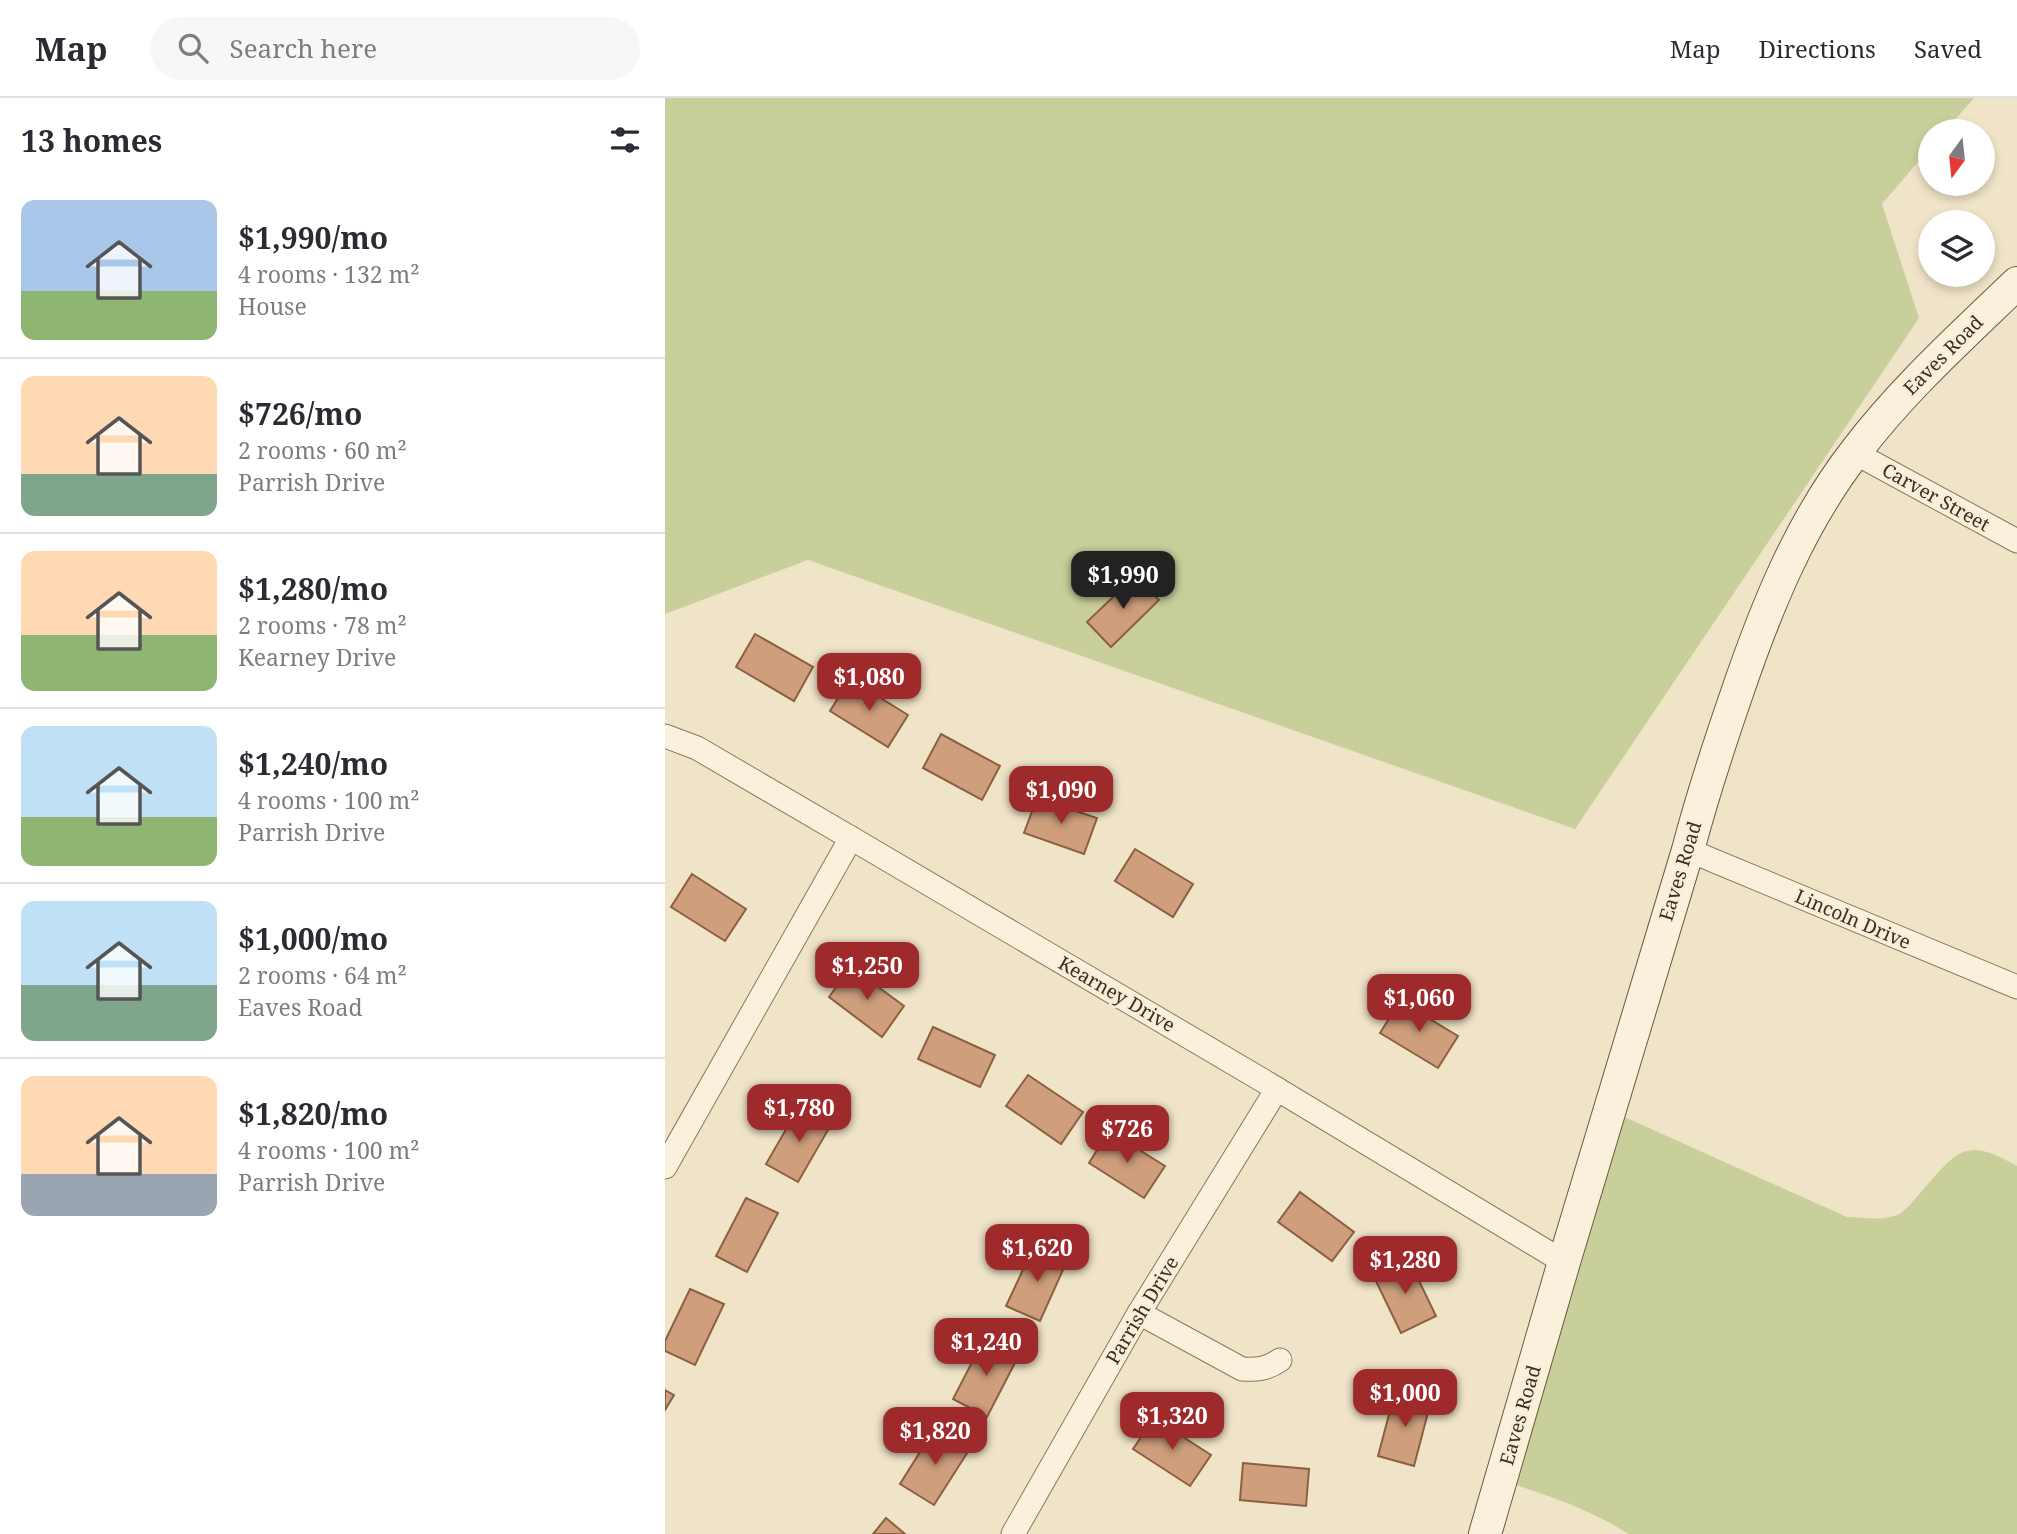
<!DOCTYPE html>
<html lang="en">
<head>
<meta charset="utf-8">
<style>
  body { margin:0; font-family:"Noto Serif",serif; background:#f7f7f7; color:#2b2b33; height:100vh; display:flex; flex-direction:column; font-size:26px; white-space:nowrap }
  * { box-sizing:border-box; margin:0 }
  p { font-size:23px; color:#7c7c81 }
  .icon { flex:none; width:38px; height:38px; fill:none; stroke:currentColor; stroke-width:2; stroke-linecap:round; stroke-linejoin:round }
  .map { position:relative; flex:1; overflow:hidden }
  .details { display:flex; flex-direction:column; background:#fff; width:665px }
  .details>* { flex:none }
  .needle { width:46px; rotate:195deg }
  .fabs { position:absolute; left:1253px; top:21px; display:grid; gap:14px }
  .fabs a { display:grid; place-items:center; width:77px; height:77px; border-radius:50%; background:#fff; box-shadow:0 4px 10px #0003; font-size:35px }
  .price { position:absolute; translate:-50% -60px; padding:0 16px; border-radius:14px; background:#9e2a2b; color:#fff; font-size:23px; line-height:46px; filter:drop-shadow(0 2px 4px #0008) }
  .price::after { content:''; position:absolute; left:50%; top:42px; width:21px; height:16px; margin-left:-10px; background:inherit; clip-path:polygon(0 0,100% 0,50% 100%) }
  .price.selected { background:#222; color:#fff }
  ul { padding:0; list-style:none }
  li { display:flex; align-items:center; gap:21px; height:175px; padding:0 21px }
  li+li { border-top:2px solid #e1e1e2 }
  li span { display:grid; place-items:center; flex:none; width:196px; height:140px; border-radius:14px; color:#555 }
  li>.icon { margin-inline-start:auto }
  span .icon { width:84px; height:84px; fill:#fffc; stroke-width:1 }
  li b { font-size:30px }
  h2 { display:flex; justify-content:space-between; align-items:center; height:84px; padding:0 21px; font-size:30px }
  header { display:flex; align-items:center; gap:42px; box-sizing:border-box; height:98px; padding:0 35px; background:#fff; border-bottom:2px solid #e1e1e2 }
  header strong { font-size:33px }
  nav { display:flex; gap:38px; margin-inline-start:auto; font-size:24px }
  .search { width:490px; height:63px; background:#f7f7f7; display:flex; align-items:center; gap:18px; box-sizing:border-box; padding:0 24px; border-radius:38px; color:#7c7c81; font-size:26px }
  main { display:flex; flex:1; min-height:0 }
  .map>svg:first-child { display:block }
  .green { fill:#c9cf9b }
  .building { fill:#cf9f7d; stroke:#8d5f41; stroke-width:2 }
  .lines { fill:none; stroke-linecap:round; stroke-linejoin:round }
  .street-casing { stroke:#8d765c; stroke-width:25 }
  .secondary-casing { stroke:#6f573f; stroke-width:34 }
  .street { stroke:#faf1dc; stroke-width:23 }
  .secondary { stroke:#faf1dc; stroke-width:32 }
  .labels { text-anchor:middle; stroke-width:5; stroke-linejoin:round; paint-order:stroke }
  .street-label { font-size:19px; fill:#3d2e20; stroke:#f7eed8 }
</style>
</head>
<body>
<header>
<strong>Map</strong>
<div class="search"><svg class="icon" aria-label="search" viewBox="0 0 24 24"><circle cx="10" cy="10" r="6"/><path d="M15 15l6 6"/></svg>Search here</div>
<nav><a>Map</a><a>Directions</a><a>Saved</a></nav>
</header>
<main>
<section class="details">
<h2>13 homes<svg class="icon" aria-label="filters" viewBox="0 0 24 24"><path d="M4 7h16M4 17h16"/><circle cx="9" cy="7" r="2"/><circle cx="15" cy="17" r="2"/></svg></h2>
<ul>
<li><span style="background:linear-gradient(#a9c7e8 65%,#8fb573 0)"><svg class="icon" aria-label="home" viewBox="0 0 24 24"><path d="M3 11l9-7 9 7M6 9v11h12V9"/></svg></span><div><b>$1,990/mo</b><p>4 rooms · 132 m²</p><p>House</p></div></li>
<li><span style="background:linear-gradient(#ffd9b3 70%,#7fa58c 0)"><svg class="icon" aria-label="home" viewBox="0 0 24 24"><path d="M3 11l9-7 9 7M6 9v11h12V9"/></svg></span><div><b>$726/mo</b><p>2 rooms · 60 m²</p><p>Parrish Drive</p></div></li>
<li><span style="background:linear-gradient(#ffd9b3 60%,#8fb573 0)"><svg class="icon" aria-label="home" viewBox="0 0 24 24"><path d="M3 11l9-7 9 7M6 9v11h12V9"/></svg></span><div><b>$1,280/mo</b><p>2 rooms · 78 m²</p><p>Kearney Drive</p></div></li>
<li><span style="background:linear-gradient(#bfe0f5 65%,#8fb573 0)"><svg class="icon" aria-label="home" viewBox="0 0 24 24"><path d="M3 11l9-7 9 7M6 9v11h12V9"/></svg></span><div><b>$1,240/mo</b><p>4 rooms · 100 m²</p><p>Parrish Drive</p></div></li>
<li><span style="background:linear-gradient(#bfe0f5 60%,#7fa58c 0)"><svg class="icon" aria-label="home" viewBox="0 0 24 24"><path d="M3 11l9-7 9 7M6 9v11h12V9"/></svg></span><div><b>$1,000/mo</b><p>2 rooms · 64 m²</p><p>Eaves Road</p></div></li>
<li><span style="background:linear-gradient(#ffd9b3 70%,#9aa5b1 0)"><svg class="icon" aria-label="home" viewBox="0 0 24 24"><path d="M3 11l9-7 9 7M6 9v11h12V9"/></svg></span><div><b>$1,820/mo</b><p>4 rooms · 100 m²</p><p>Parrish Drive</p></div></li>
</ul>
</section>
<div class="map">
<svg width="1352" height="1436" viewBox="0 0 1352 1436">
  <rect width="100%" height="100%" fill="#f0e4c8"/>
  <g class="green">
    <polygon points="0,0 1309,0 1280,33 1265,33 1265,50 1217,106 1254,220 910,731 143,462 0,516"/>
    <path d="M944,1012L1182,1119C1198,1119 1221,1124 1236,1115C1244,1109 1251,1099 1258,1092C1293,1051 1302,1039 1352,1068V1436H963C924,1410 881,1397 836,1382Z"/>
  </g>
  <g class="building">
    <polygon points="470,478 494,502 446,549 422,524"/>
    <polygon points="90,536 148,569 129,603 71,569"/>
    <polygon points="185,581 243,617 223,649 165,613"/>
    <polygon points="276,636 335,668 317,702 258,670"/>
    <polygon points="372,700 432,720 419,756 359,735"/>
    <polygon points="470,751 528,786 508,819 450,783"/>
    <polygon points="27,776 81,811 60,843 6,809"/>
    <polygon points="186,869 239,908 217,939 164,899"/>
    <polygon points="735,903 793,938 773,970 715,935"/>
    <polygon points="268,929 330,957 315,989 253,961"/>
    <polygon points="363,977 418,1014 396,1046 341,1008"/>
    <polygon points="135,1007 167,1025 133,1084 101,1066"/>
    <polygon points="444,1033 500,1068 479,1100 424,1065"/>
    <polygon points="635,1094 689,1134 667,1163 613,1124"/>
    <polygon points="81,1100 113,1115 82,1174 51,1158"/>
    <polygon points="369,1148 402,1163 375,1223 341,1208"/>
    <polygon points="743,1160 771,1218 736,1235 708,1177"/>
    <polygon points="25,1191 59,1206 30,1267 0,1253 0,1243"/>
    <polygon points="319,1241 353,1259 322,1319 288,1301"/>
    <polygon points="0,1292 9,1297 0,1312"/>
    <polygon points="730,1294 766,1303 749,1368 713,1358"/>
    <polygon points="489,1320 546,1357 525,1388 468,1351"/>
    <polygon points="270,1330 304,1352 269,1407 235,1386"/>
    <polygon points="578,1365 644,1371 641,1408 575,1402"/>
    <polygon points="221,1420 240,1436 208,1436"/>
  </g>
  <g class="lines">
    <defs>
      <g id="street">
        <polyline points="1190,355 1352,443"/>
        <polyline points="0,638 32,650 186,740 597,982 899,1164"/>
        <polyline points="1023,752 1352,889"/>
        <polyline points="0,1069 186,740"/>
        <path d="M474,1215L577,1271C593,1272 602,1271 615,1262"/>
        <polyline points="348,1436 474,1215 612,991"/>
      </g>
      <path id="secondary" d="M820,1436L899,1164L1023,752C1037,699 1054,647 1072,595C1101,510 1135,425 1191,353C1238,291 1296,239 1352,185"/>
    </defs>
    <use href="#street" class="street-casing"/>
    <use href="#secondary" class="secondary-casing"/>
    <use href="#street" class="street"/>
    <use href="#secondary" class="secondary"/>
  </g>
  <g class="labels">
    <g class="street-label">
      <text transform="translate(1278 257) rotate(-45)" y="7">Eaves Road</text>
      <text transform="translate(1271 399) rotate(29)" y="7">Carver Street</text>
      <text transform="translate(1015 773) rotate(-73)" y="7">Eaves Road</text>
      <text transform="translate(1188 821) rotate(23)" y="7">Lincoln Drive</text>
      <text transform="translate(452 896) rotate(30)" y="7">Kearney Drive</text>
      <text transform="translate(477 1212) rotate(-59)" y="7">Parrish Drive</text>
      <text transform="translate(855 1317) rotate(-74)" y="7">Eaves Road</text>
    </g>
  </g>
</svg>
<div class="fabs">
<a><svg class="needle" viewBox="-14 -14 28 28"><path d="M0-13l5 13h-10z" fill="#e53935"/><path d="M0 13l5-13h-10z" fill="#7c7c81"/></svg></a>
<a><svg class="icon" aria-label="layers" viewBox="0 0 24 24"><path d="M12 4l9 5-9 5-9-5zM3 14l9 5 9-5"/></svg></a>
</div>
<b class="price selected" style="left:458px;top:513px">$1,990</b>
<b class="price" style="left:204px;top:615px">$1,080</b>
<b class="price" style="left:396px;top:728px">$1,090</b>
<b class="price" style="left:202px;top:904px">$1,250</b>
<b class="price" style="left:754px;top:936px">$1,060</b>
<b class="price" style="left:134px;top:1046px">$1,780</b>
<b class="price" style="left:462px;top:1067px">$726</b>
<b class="price" style="left:372px;top:1186px">$1,620</b>
<b class="price" style="left:740px;top:1198px">$1,280</b>
<b class="price" style="left:321px;top:1280px">$1,240</b>
<b class="price" style="left:740px;top:1331px">$1,000</b>
<b class="price" style="left:507px;top:1354px">$1,320</b>
<b class="price" style="left:270px;top:1369px">$1,820</b>
</div>
</main>
</body>
</html>
